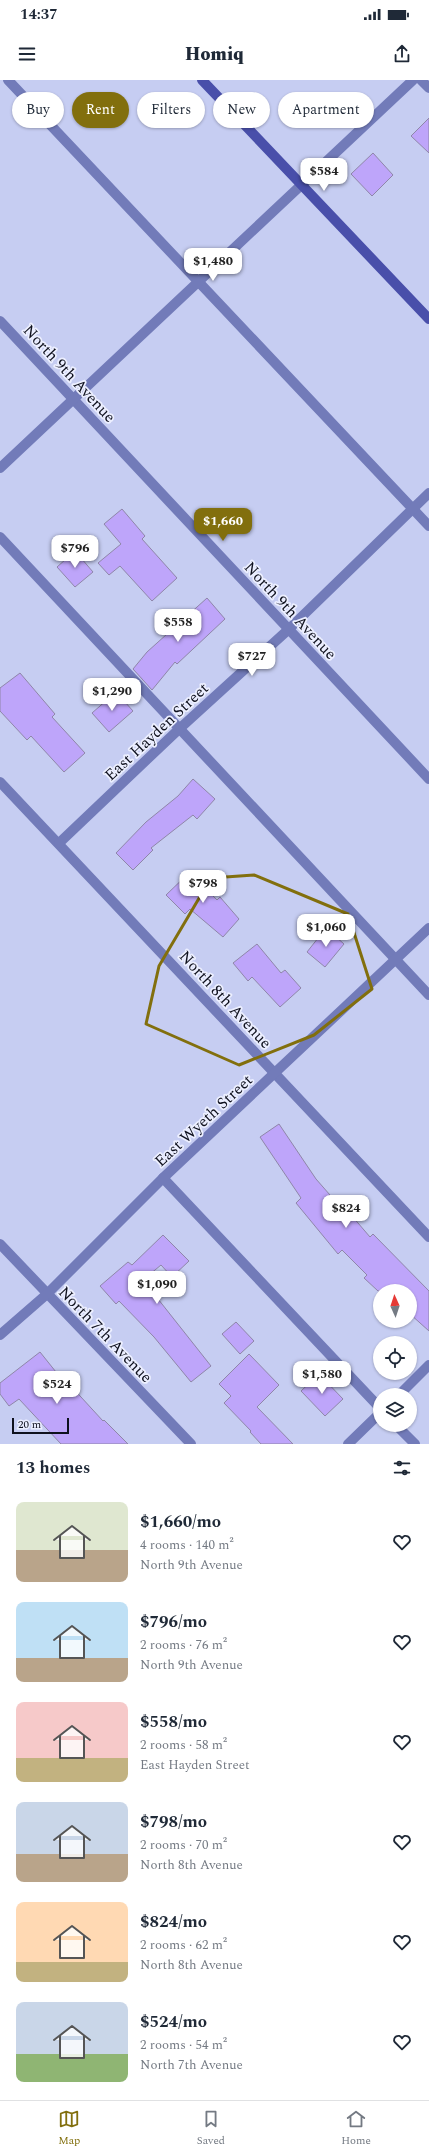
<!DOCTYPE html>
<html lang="en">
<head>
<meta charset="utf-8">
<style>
  body { margin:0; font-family:Spectral,serif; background:#f2f2f3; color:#1f2937; height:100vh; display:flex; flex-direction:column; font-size:15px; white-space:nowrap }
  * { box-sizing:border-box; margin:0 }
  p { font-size:13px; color:#747a83 }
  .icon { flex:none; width:22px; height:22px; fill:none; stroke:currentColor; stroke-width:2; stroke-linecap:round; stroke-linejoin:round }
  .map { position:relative; height:1364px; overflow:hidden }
  .sheet { display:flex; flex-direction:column; background:#fff; flex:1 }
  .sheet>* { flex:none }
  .guide { position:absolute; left:12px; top:12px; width:405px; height:36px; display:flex; gap:8px }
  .needle { width:26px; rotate:357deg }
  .tools { position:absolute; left:373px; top:1204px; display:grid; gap:8px }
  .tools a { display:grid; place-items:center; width:44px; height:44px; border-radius:50%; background:#fff; box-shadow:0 1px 3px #0004; font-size:20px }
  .scale { position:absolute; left:12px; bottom:10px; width:57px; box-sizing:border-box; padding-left:4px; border:2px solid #0f111e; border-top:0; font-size:11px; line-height:14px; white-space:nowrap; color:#0f111e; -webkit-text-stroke:3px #ecefff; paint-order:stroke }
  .price { position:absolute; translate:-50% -34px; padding:0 9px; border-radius:8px; background:#fff; color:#222; font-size:13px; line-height:26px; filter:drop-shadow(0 1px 2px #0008) }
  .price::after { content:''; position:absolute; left:50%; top:24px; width:12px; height:9px; margin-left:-6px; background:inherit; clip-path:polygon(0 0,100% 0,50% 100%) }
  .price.current { background:#826f0d; color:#fff }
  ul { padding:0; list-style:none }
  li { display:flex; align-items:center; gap:12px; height:100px; padding:0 16px }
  li span { display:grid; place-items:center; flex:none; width:112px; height:80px; border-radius:8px; color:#555 }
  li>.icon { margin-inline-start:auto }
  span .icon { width:48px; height:48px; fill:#fffc; stroke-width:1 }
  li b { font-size:17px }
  h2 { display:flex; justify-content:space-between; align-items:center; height:48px; padding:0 16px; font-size:17px }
  .tag { padding:0 14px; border-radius:18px; background:#fff; box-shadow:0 1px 3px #0004; font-size:14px; line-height:36px }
  .tag.current { background:#826f0d; color:#fff }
  .status { display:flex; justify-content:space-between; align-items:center; height:28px; padding:0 20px; background:#fff; direction:ltr }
  .status svg { height:11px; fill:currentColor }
  header { display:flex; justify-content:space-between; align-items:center; height:52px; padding:0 16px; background:#fff; font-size:18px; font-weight:800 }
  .menu { display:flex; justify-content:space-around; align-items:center; height:56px; border-top:1px solid #e0e1e3; background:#fff; font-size:11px; color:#747a83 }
  .menu a { display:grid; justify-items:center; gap:2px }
  .menu .current { color:#826f0d }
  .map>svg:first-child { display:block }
  .building { fill:#bea5fa; stroke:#8f86a9 }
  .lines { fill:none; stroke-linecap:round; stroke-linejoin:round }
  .lane { stroke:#727bb9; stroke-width:10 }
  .street { stroke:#727bb9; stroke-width:10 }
  .secondary { stroke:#494faa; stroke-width:10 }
  .marked { fill:none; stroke:#826f0d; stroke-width:3; stroke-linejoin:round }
  .labels { text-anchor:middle; stroke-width:3.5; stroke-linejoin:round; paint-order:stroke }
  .street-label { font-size:16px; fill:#0f111e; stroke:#ecefff }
</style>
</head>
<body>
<div class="status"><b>14:37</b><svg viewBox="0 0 49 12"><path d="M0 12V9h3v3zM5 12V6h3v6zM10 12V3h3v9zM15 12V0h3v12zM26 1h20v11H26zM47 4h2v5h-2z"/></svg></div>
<header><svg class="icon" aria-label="menu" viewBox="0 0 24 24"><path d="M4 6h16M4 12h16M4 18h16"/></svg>Homiq<svg class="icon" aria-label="share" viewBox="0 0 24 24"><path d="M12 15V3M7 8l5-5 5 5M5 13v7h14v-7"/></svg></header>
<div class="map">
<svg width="429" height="1364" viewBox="0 0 429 1364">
  <rect width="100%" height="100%" fill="#c6cdf2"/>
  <g class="building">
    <polygon points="429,38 429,73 411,56"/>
    <polygon points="373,73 393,95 372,116 351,94"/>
    <polygon points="122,429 145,456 142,459 177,498 152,521 120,486 109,495 98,483 121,464 104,444"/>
    <polygon points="75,471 93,492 75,507 57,487"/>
    <polygon points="207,518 225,539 177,584 175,582 152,610 133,589 147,572"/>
    <polygon points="20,593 55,634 52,637 85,673 64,692 31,656 27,660 0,631 0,608"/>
    <polygon points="116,612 133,631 109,652 92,633"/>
    <polygon points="193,699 215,719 197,739 193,735 151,768 153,770 133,790 116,773 146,742 178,716"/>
    <polygon points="190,792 217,820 220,817 239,839 223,857 190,829 185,834 166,815"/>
    <polygon points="326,848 344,864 325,887 307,872"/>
    <polygon points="257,864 281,893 285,890 301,908 280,927 252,897 248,901 233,883"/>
    <polygon points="279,1044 316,1099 344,1131 346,1129 370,1157 373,1154 429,1211 429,1251 410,1234 410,1211 378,1211 364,1198 367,1195 342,1170 338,1174 296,1123 301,1118 260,1057"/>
    <polygon points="163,1155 189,1181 172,1197 161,1185 143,1200 211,1286 191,1302 154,1257 119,1221 116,1224 100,1206 128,1182 132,1185"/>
    <polygon points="236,1242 254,1261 240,1274 222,1254"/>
    <polygon points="40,1272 68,1307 70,1305 103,1341 104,1340 128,1364 61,1364 19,1319 9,1326 0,1314 0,1303"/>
    <polygon points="249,1274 279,1305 257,1327 293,1364 261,1364 250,1352 251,1351 224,1323 231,1316 219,1304"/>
    <polygon points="319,1294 343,1319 325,1336 301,1311"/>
  </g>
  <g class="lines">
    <g class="lane">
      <polyline points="8,0 429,446"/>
      <polyline points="421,0 429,8"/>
      <polyline points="0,457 429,915"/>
      <polyline points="163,1098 380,1328"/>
      <polyline points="396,1345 415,1364"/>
    </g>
    <g class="street">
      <polyline points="0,241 429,699"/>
      <polyline points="0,388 413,0"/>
      <polyline points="0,702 429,1157"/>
      <polyline points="59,763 179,649 289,549 429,413"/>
      <polyline points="0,1164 191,1364"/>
      <polyline points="0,1255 47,1214 163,1098 429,848"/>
      <polyline points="399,1315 429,1285"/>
      <polyline points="348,1364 380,1333"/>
    </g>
    <polyline class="secondary" points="202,0 429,239"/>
  </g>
  <path class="marked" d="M254,795L348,834L372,909L314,955L239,985L146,944L159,886L211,798Z"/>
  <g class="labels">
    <g class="street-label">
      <text transform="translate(70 293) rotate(47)" y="6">North 9th Avenue</text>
      <text transform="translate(291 530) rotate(47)" y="6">North 9th Avenue</text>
      <text transform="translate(156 651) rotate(-43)" y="6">East Hayden Street</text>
      <text transform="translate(226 919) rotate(47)" y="6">North 8th Avenue</text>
      <text transform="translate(203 1040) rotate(-43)" y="6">East Wyeth Street</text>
      <text transform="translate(106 1254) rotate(46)" y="6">North 7th Avenue</text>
    </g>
  </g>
</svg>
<div class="tools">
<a><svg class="needle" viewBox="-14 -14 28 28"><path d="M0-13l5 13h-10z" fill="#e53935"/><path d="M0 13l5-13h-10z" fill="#747a83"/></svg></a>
<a><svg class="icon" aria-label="locate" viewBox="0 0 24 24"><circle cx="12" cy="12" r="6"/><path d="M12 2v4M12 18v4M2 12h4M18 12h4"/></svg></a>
<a><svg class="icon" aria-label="layers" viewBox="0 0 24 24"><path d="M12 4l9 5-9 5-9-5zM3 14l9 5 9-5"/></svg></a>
</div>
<div class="scale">20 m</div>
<b class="price" style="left:324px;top:112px">$584</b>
<b class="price" style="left:213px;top:202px">$1,480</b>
<b class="price current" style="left:223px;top:462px">$1,660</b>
<b class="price" style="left:75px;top:489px">$796</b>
<b class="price" style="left:178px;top:563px">$558</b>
<b class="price" style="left:252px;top:597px">$727</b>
<b class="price" style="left:112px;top:632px">$1,290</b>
<b class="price" style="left:203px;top:824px">$798</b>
<b class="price" style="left:326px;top:868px">$1,060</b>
<b class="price" style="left:346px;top:1149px">$824</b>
<b class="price" style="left:157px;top:1225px">$1,090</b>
<b class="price" style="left:322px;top:1315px">$1,580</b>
<b class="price" style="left:57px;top:1325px">$524</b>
<div class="guide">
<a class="tag">Buy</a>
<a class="tag current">Rent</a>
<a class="tag">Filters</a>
<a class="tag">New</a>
<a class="tag">Apartment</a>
</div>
</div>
<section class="sheet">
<h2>13 homes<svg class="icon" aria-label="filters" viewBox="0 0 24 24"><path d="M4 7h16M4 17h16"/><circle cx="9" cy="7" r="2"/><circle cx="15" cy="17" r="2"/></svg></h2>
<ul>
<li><span style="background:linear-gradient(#dfe7d0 60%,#b9a48a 0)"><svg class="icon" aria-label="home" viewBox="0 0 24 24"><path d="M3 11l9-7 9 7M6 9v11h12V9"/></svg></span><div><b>$1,660/mo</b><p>4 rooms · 140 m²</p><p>North 9th Avenue</p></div><svg class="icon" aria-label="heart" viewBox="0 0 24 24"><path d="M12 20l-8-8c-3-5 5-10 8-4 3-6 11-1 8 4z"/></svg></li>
<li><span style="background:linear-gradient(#bfe0f5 70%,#b9a48a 0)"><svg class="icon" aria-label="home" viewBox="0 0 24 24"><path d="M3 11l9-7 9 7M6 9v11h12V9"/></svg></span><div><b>$796/mo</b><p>2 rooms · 76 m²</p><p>North 9th Avenue</p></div><svg class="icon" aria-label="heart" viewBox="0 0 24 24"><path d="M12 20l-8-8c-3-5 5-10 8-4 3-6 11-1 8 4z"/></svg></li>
<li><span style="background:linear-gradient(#f6c9c9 70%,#c2b280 0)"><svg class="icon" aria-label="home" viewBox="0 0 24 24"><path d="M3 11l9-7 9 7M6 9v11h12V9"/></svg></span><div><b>$558/mo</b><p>2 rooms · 58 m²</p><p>East Hayden Street</p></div><svg class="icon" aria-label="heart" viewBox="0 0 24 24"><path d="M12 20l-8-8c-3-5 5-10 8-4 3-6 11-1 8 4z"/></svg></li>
<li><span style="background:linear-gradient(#c9d6e8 65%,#b9a48a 0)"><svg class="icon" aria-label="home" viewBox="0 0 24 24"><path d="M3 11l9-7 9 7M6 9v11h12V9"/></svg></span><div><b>$798/mo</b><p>2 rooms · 70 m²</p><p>North 8th Avenue</p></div><svg class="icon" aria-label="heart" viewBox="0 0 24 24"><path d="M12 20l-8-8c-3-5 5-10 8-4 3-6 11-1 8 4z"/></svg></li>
<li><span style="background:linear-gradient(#ffd9b3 75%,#c2b280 0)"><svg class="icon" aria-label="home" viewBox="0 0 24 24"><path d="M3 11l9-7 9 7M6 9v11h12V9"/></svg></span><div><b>$824/mo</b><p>2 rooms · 62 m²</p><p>North 8th Avenue</p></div><svg class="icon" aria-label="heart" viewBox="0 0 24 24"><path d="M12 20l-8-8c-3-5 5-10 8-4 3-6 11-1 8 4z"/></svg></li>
<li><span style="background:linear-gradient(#c9d6e8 65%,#8fb573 0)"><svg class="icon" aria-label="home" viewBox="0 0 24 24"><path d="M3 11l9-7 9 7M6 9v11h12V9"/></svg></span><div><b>$524/mo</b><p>2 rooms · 54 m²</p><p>North 7th Avenue</p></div><svg class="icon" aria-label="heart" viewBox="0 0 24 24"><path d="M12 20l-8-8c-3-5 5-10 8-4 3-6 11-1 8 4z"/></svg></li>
</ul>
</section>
<nav class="menu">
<a class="current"><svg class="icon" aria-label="map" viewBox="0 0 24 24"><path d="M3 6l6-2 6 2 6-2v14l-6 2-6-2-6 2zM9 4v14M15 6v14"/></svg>Map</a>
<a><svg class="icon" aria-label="saved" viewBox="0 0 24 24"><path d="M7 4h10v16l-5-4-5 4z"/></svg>Saved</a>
<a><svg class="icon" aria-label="home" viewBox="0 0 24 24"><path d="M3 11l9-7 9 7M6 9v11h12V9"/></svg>Home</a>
</nav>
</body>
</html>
